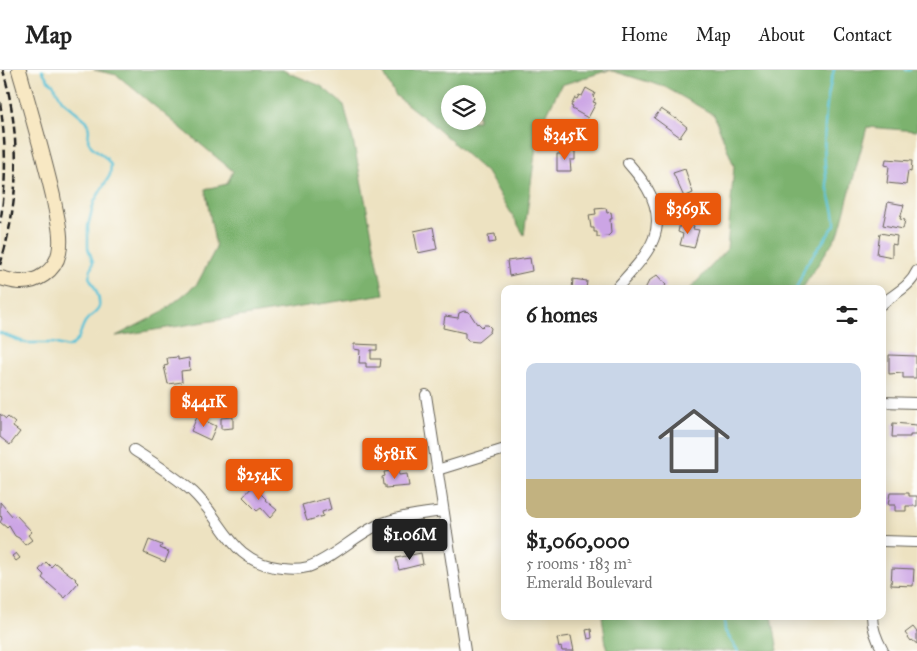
<!DOCTYPE html>
<html lang="en">
<head>
<meta charset="utf-8">
<style>
  body { margin:0; font-family:"IM FELL Great Primer",serif; background:#f2f2f2; color:#222; height:100vh; display:flex; flex-direction:column; font-size:19px; white-space:nowrap }
  * { box-sizing:border-box; margin:0 }
  p { font-size:16px; color:#767676 }
  .icon { flex:none; width:28px; height:28px; fill:none; stroke:currentColor; stroke-width:2; stroke-linecap:round; stroke-linejoin:round }
  .map { position:relative; flex:1; overflow:hidden }
  .drawer { position:absolute; left:501px; top:215px; width:385px; height:335px; display:flex; flex-direction:column; background:#fff; border-radius:10px; box-shadow:0 2px 12px #0003 }
  .drawer>* { flex:none }
  .controls { position:absolute; left:441px; top:15px; display:grid; gap:10px }
  .controls a { display:grid; place-items:center; width:45px; height:45px; border-radius:50%; background:#fff; box-shadow:0 2px 12px #0003; font-size:25px }
  .price { position:absolute; translate:-50% -42px; padding:0 11px; border-radius:5px; background:#ea580c; color:#fff; font-size:16px; line-height:32px; filter:drop-shadow(0 1px 2px #0008) }
  .price::after { content:''; position:absolute; left:50%; top:30px; width:15px; height:11px; margin-left:-8px; background:inherit; clip-path:polygon(0 0,100% 0,50% 100%) }
  .price.on { background:#222; color:#fff }
  ul { padding:0; list-style:none }
  li { display:grid; align-content:center; gap:10px; height:265px; padding:0 25px }
  li span { display:grid; place-items:center; height:155px; border-radius:10px; color:#555 }
  li>.icon { margin-inline-start:auto }
  span .icon { width:90px; height:90px; fill:#fffc; stroke-width:1 }
  li b { font-size:21px }
  h2 { display:flex; justify-content:space-between; align-items:center; height:60px; padding:0 25px; font-size:21px }
  header { display:flex; align-items:center; gap:30px; box-sizing:border-box; height:70px; padding:0 25px; background:#fff; border-bottom:1px solid #e0e0e0 }
  header strong { font-size:24px }
  nav { display:flex; gap:28px; margin-inline-start:auto; font-size:18px }
  .map>svg:first-child { display:block }
  .forest { fill:#7cb26e; stroke:#4c6745; fill-rule:evenodd }
  .lines { fill:none; stroke-linecap:round; stroke-linejoin:round }
  .stream { stroke:#5ac2d7; stroke-width:2.5 }
  .building { fill:#cca5e5 }
  .street-casing { stroke:#656156; stroke-width:12 }
  .secondary-casing { stroke:#656156; stroke-width:16 }
  .street { stroke:#fff; stroke-width:10 }
  .secondary { stroke:#f8e8c3; stroke-width:14 }
  .rail { stroke:#1c1c1c; stroke-width:2.5; stroke-dasharray:8 4; stroke-linecap:butt }
</style>
</head>
<body>
<header>
<strong>Map</strong>
<nav><a>Home</a><a>Map</a><a>About</a><a>Contact</a></nav>
</header>
<div class="map">
<svg width="917" height="581" viewBox="0 0 917 581">
  <rect width="100%" height="100%" fill="#fdfcf7"/>
  <filter id="ink" filterUnits="userSpaceOnUse"><feTurbulence type="fractalNoise" baseFrequency=".02" numOctaves="2"/><feDisplacementMap in="SourceGraphic" scale="10" xChannelSelector="R" yChannelSelector="G"/><feConvolveMatrix kernelMatrix="1 2 1 2 8 2 1 2 1" color-interpolation-filters="sRGB"/></filter>
  <filter id="wash" filterUnits="userSpaceOnUse"><feTurbulence type="fractalNoise" baseFrequency=".0096" numOctaves="4" result="noise"/><feDisplacementMap in="SourceGraphic" scale="20" xChannelSelector="R" yChannelSelector="G"/><feGaussianBlur stdDeviation="1.12" result="paint"/><feColorMatrix in="noise" values="0 0 0 0 0 0 0 0 0 0 0 0 0 0 0 0 0 1.4 0 .05"/><feComposite in="paint" operator="in"/></filter>
  <g filter="url(#wash)">
    <rect width="100%" height="100%" fill="#ede2c1"/>
    <g class="forest">
      <polygon points="94,0 282,0 321,16 344,35 353,70 384,224 116,266 161,243 197,214 216,178 205,119 227,114 233,101 117,5"/>
      <path d="M382,0H917V61L867,57L839,162L802,219H690L727,179L734,96L714,45L665,17L609,0L561,15L538,62L524,165L488,104L431,53L395,25ZM450,24H478V51H450Z"/>
      <polygon points="602,546 772,546 778,581 607,581"/>
    </g>
    <g class="lines">
      <g class="stream">
        <polyline points="906,0 910,0"/>
        <path d="M796,219L806,195L835,155C836,141 829,128 827,114C822,81 824,32 834,0"/>
        <path d="M0,263L26,273H53L68,277C81,272 79,262 85,252C89,246 97,244 99,237C101,227 94,215 89,207L93,192L88,178V156L94,132L110,105L111,95L106,88L91,76L88,70L89,60L87,51L62,30L53,14L48,10L42,0"/>
        <polyline points="724,546 725,561 738,581"/>
      </g>
    </g>
    <g id="blocks">
      <g class="building">
        <polygon points="586,18 595,23 593,27 595,29 593,32 596,33 588,48 572,39 573,37 571,36 575,28 577,29 579,25 582,26"/>
        <polygon points="661,39 676,49 676,48 687,57 680,67 654,48"/>
        <polygon points="564,81 575,81 575,90 570,90 571,101 557,101 557,84 564,84"/>
        <polygon points="886,89 912,91 911,102 908,101 906,115 887,113 889,96 885,95"/>
        <polygon points="685,99 693,123 684,127 673,103"/>
        <polygon points="888,132 904,135 900,149 905,150 903,159 883,155"/>
        <polygon points="606,138 607,143 611,142 612,149 610,149 611,163 608,166 597,167 597,162 594,162 594,158 591,158 589,145 596,144 595,139"/>
        <polygon points="680,153 694,156 693,159 699,160 694,178 680,175 683,164 678,162"/>
        <polygon points="433,157 437,179 418,183 414,161"/>
        <polygon points="880,163 897,166 896,175 892,174 892,187 877,184"/>
        <polygon points="495,164 496,172 489,173 488,165"/>
        <polygon points="530,188 532,201 509,206 507,191"/>
        <polygon points="657,205 666,215 663,219 645,219 649,211"/>
        <polygon points="573,209 587,211 586,219 572,219"/>
        <polygon points="464,241 469,242 477,254 478,253 482,257 484,255 488,255 491,258 490,262 478,272 468,271 465,268 465,263 443,258 445,246 458,248 459,243"/>
        <polygon points="354,274 377,275 377,280 371,280 371,289 381,289 380,297 366,297 366,293 359,293 360,280 354,279"/>
        <polygon points="889,285 916,286 916,308 903,308 903,303 889,304"/>
        <polygon points="178,287 178,290 189,288 190,300 181,301 182,312 168,314 164,296 168,295 167,288"/>
        <polygon points="0,344 6,349 8,347 15,353 13,357 20,362 10,375 0,367"/>
        <polygon points="197,347 216,356 210,370 191,361"/>
        <polygon points="233,347 233,358 221,359 221,348"/>
        <polygon points="893,353 917,355 917,365 910,365 910,367 892,367"/>
        <polygon points="399,400 399,405 407,404 409,416 385,418 385,415 383,415 382,407 385,406 384,402"/>
        <polygon points="253,416 256,420 259,417 263,420 260,423 266,429 265,430 277,440 270,448 261,438 257,441 243,427"/>
        <polygon points="890,423 909,423 909,426 917,426 917,436 906,436 906,441 895,441 895,435 888,435"/>
        <polygon points="328,428 331,439 322,442 323,446 307,451 302,435"/>
        <polygon points="0,432 13,447 16,445 32,462 28,465 32,470 25,475 19,468 15,466 9,456 7,458 0,452 2,449 1,446 0,447"/>
        <polygon points="149,470 162,475 160,478 169,482 165,492 144,483"/>
        <polygon points="16,483 20,488 16,491 12,486"/>
        <polygon points="421,483 423,494 399,500 396,488"/>
        <polygon points="46,492 51,497 55,493 76,509 75,510 78,513 65,528 42,508 44,505 39,500"/>
        <polygon points="892,498 914,499 913,516 891,515"/>
        <polygon points="913,557 917,562 917,574 912,570 911,571 905,563"/>
        <polygon points="591,559 592,568 588,569 586,560"/>
        <polygon points="571,566 574,581 562,581 561,577 559,578 557,568"/>
      </g>
    </g>
  </g>
  <g filter="url(#ink)">
    <use href="#blocks" fill-opacity="0" stroke="#656156" stroke-width="1"/>
    <g class="lines">
      <defs>
        <g id="street">
          <path d="M616,219C644,187 673,162 647,118C642,109 635,101 628,93"/>
          <path d="M882,234C895,223 910,217 917,201"/>
          <polyline points="426,325 465,581"/>
          <polyline points="882,332 917,333"/>
          <path d="M134,380C154,393 175,406 193,422C225,452 230,493 282,498C290,499 300,499 308,497C333,488 353,467 376,456C397,446 420,444 443,441"/>
          <polyline points="437,400 505,379"/>
          <polyline points="882,471 917,472"/>
          <path d="M872,546C872,559 877,570 883,581"/>
        </g>
        <path id="secondary" d="M0,208C6,209 13,212 19,212C37,213 55,201 59,183C63,165 56,144 53,126C43,83 31,42 19,0"/>
      </defs>
      <use href="#street" class="street-casing"/>
      <use href="#secondary" class="secondary-casing"/>
      <use href="#street" class="street"/>
      <use href="#secondary" class="secondary"/>
      <g class="rail">
        <path d="M0,32C6,73 7,112 0,153"/>
        <path d="M0,195C20,131 21,64 3,0"/>
      </g>
    </g>
  </g>
</svg>
<div class="controls">
<a><svg class="icon" aria-label="layers" viewBox="0 0 24 24"><path d="M12 4l9 5-9 5-9-5zM3 14l9 5 9-5"/></svg></a>
</div>
<b class="price" style="left:565px;top:91px">$345K</b>
<b class="price" style="left:688px;top:165px">$369K</b>
<b class="price" style="left:204px;top:358px">$441K</b>
<b class="price" style="left:395px;top:410px">$581K</b>
<b class="price" style="left:259px;top:431px">$254K</b>
<b class="price on" style="left:410px;top:491px">$1.06M</b>
<section class="drawer">
<h2>6 homes<svg class="icon" aria-label="filters" viewBox="0 0 24 24"><path d="M4 7h16M4 17h16"/><circle cx="9" cy="7" r="2"/><circle cx="15" cy="17" r="2"/></svg></h2>
<ul>
<li><span style="background:linear-gradient(#c9d6e8 75%,#c2b280 0)"><svg class="icon" aria-label="home" viewBox="0 0 24 24"><path d="M3 11l9-7 9 7M6 9v11h12V9"/></svg></span><div><b>$1,060,000</b><p>5 rooms · 183 m²</p><p>Emerald Boulevard</p></div></li>
</ul>
</section>
</div>
</body>
</html>
